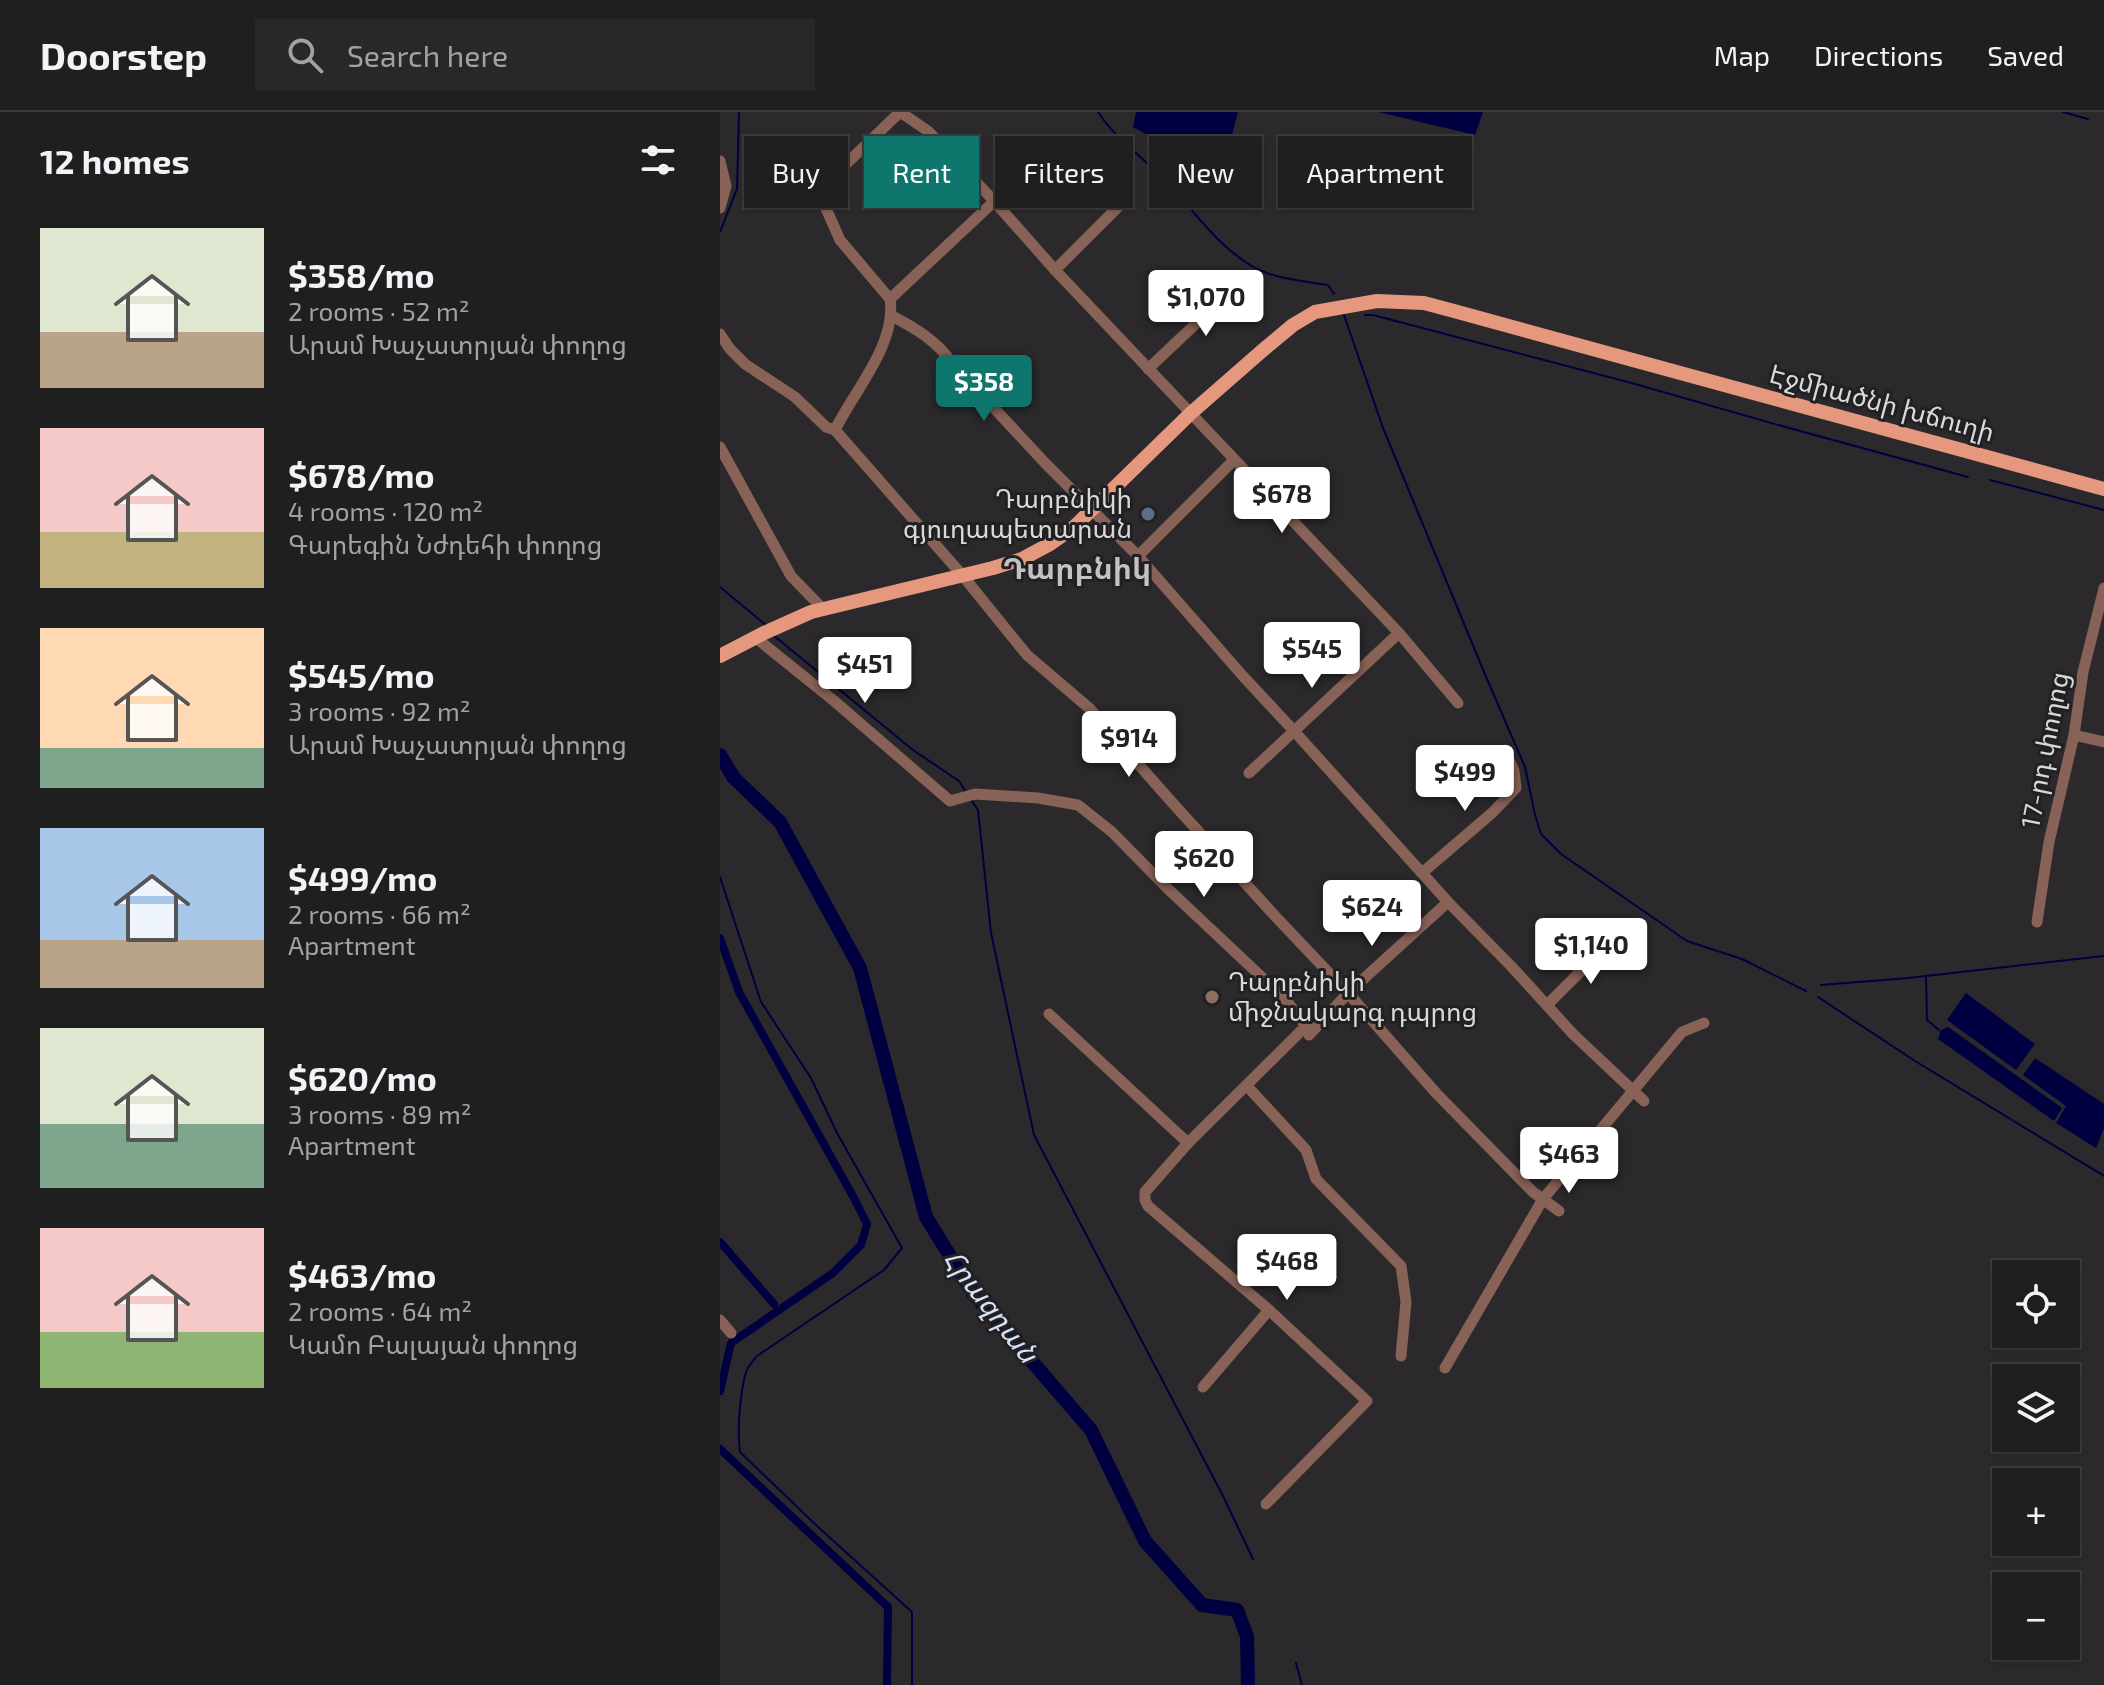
<!DOCTYPE html>
<html lang="en">
<head>
<meta charset="utf-8">
<style>
  body { margin:0; font-family:"Exo 2","Noto Sans Armenian",sans-serif; background:#282729; color:#f1f3f6; height:100vh; display:flex; flex-direction:column; font-size:30px; white-space:nowrap }
  * { box-sizing:border-box; margin:0 }
  p { font-size:26px; color:#a2a2a5 }
  .icon { flex:none; width:44px; height:44px; fill:none; stroke:currentColor; stroke-width:2; stroke-linecap:round; stroke-linejoin:round }
  .map { position:relative; flex:1; overflow:hidden }
  .details { display:flex; flex-direction:column; background:#201f20; width:720px }
  .details>* { flex:none }
  .guide { position:absolute; left:24px; top:24px; width:760px; height:72px; display:flex; gap:16px }
  .tools { position:absolute; left:1272px; top:1148px; display:grid; gap:16px }
  .tools a { display:grid; place-items:center; width:88px; height:88px; border-radius:0px; background:#201f20; box-shadow:0 2px 6px #0004,0 0 0 2px #3d3d3e; font-size:40px }
  .price { position:absolute; translate:-50% -68px; padding:0 18px; border-radius:8px; background:#fff; color:#222; font-size:26px; line-height:52px; filter:drop-shadow(0 2px 4px #0008) }
  .price::after { content:''; position:absolute; left:50%; top:48px; width:24px; height:18px; margin-left:-12px; background:inherit; clip-path:polygon(0 0,100% 0,50% 100%) }
  .price.on { background:#0f766e; color:#fff }
  ul { padding:0; list-style:none }
  li { display:flex; align-items:center; gap:24px; height:200px; padding:0 40px }
  li span { display:grid; place-items:center; flex:none; width:224px; height:160px; border-radius:0px; color:#555 }
  li>.icon { margin-inline-start:auto }
  span .icon { width:96px; height:96px; fill:#fffc; stroke-width:1 }
  li b { font-size:34px }
  h2 { display:flex; justify-content:space-between; align-items:center; height:96px; padding:0 40px; font-size:34px }
  .pill { padding:0 28px; border-radius:0px; background:#201f20; box-shadow:0 2px 6px #0004,0 0 0 2px #3d3d3e; font-size:28px; line-height:72px }
  .pill.on { background:#0f766e; color:#fff }
  header { display:flex; align-items:center; gap:48px; box-sizing:border-box; height:112px; padding:0 40px; background:#201f20; border-bottom:2px solid #3d3d3e }
  header strong { font-size:38px }
  nav { display:flex; gap:44px; margin-inline-start:auto; font-size:28px }
  .search { width:560px; height:72px; background:#282729; display:flex; align-items:center; gap:20px; box-sizing:border-box; padding:0 28px; border-radius:0px; color:#a2a2a5; font-size:30px }
  main { display:flex; flex:1; min-height:0 }
  .map>svg:first-child { display:block }
  .water { fill:#000041 }
  .lines { fill:none; stroke-linecap:round; stroke-linejoin:round }
  .stream { stroke:#000041; stroke-width:2 }
  .canal { stroke:#000041; stroke-width:8 }
  .river { stroke:#000041; stroke-width:14 }
  .minor { stroke:#886256; stroke-width:11 }
  .major { stroke:#e6987f; stroke-width:14 }
  .service-dot { fill:#5c6f8a; stroke:#212022; stroke-width:3 }
  .education-dot { fill:#8d6e63; stroke:#212022; stroke-width:3 }
  .labels { text-anchor:middle; stroke-width:6; stroke-linejoin:round; paint-order:stroke }
  .street-label { font-size:26px; fill:#dad9da; stroke:#212022 }
  .poi-label { font-size:26px; fill:#dad9da; stroke:#212022; text-anchor:end }
  .water-label { font-size:28px; font-style:italic; fill:#d8e2f6; stroke:#212022 }
  .quarter-label { font-size:30px; font-weight:bold; fill:#c4c1c4; stroke:#212022 }
</style>
</head>
<body>
<header>
<strong>Doorstep</strong>
<div class="search"><svg class="icon" aria-label="search" viewBox="0 0 24 24"><circle cx="10" cy="10" r="6"/><path d="M15 15l6 6"/></svg>Search here</div>
<nav><a>Map</a><a>Directions</a><a>Saved</a></nav>
</header>
<main>
<section class="details">
<h2>12 homes<svg class="icon" aria-label="filters" viewBox="0 0 24 24"><path d="M4 7h16M4 17h16"/><circle cx="9" cy="7" r="2"/><circle cx="15" cy="17" r="2"/></svg></h2>
<ul>
<li><span style="background:linear-gradient(#dfe7d0 65%,#b9a48a 0)"><svg class="icon" aria-label="home" viewBox="0 0 24 24"><path d="M3 11l9-7 9 7M6 9v11h12V9"/></svg></span><div><b>$358/mo</b><p>2 rooms · 52 m²</p><p>Արամ Խաչատրյան փողոց</p></div></li>
<li><span style="background:linear-gradient(#f6c9c9 65%,#c2b280 0)"><svg class="icon" aria-label="home" viewBox="0 0 24 24"><path d="M3 11l9-7 9 7M6 9v11h12V9"/></svg></span><div><b>$678/mo</b><p>4 rooms · 120 m²</p><p>Գարեգին Նժդեհի փողոց</p></div></li>
<li><span style="background:linear-gradient(#ffd9b3 75%,#7fa58c 0)"><svg class="icon" aria-label="home" viewBox="0 0 24 24"><path d="M3 11l9-7 9 7M6 9v11h12V9"/></svg></span><div><b>$545/mo</b><p>3 rooms · 92 m²</p><p>Արամ Խաչատրյան փողոց</p></div></li>
<li><span style="background:linear-gradient(#a9c7e8 70%,#b9a48a 0)"><svg class="icon" aria-label="home" viewBox="0 0 24 24"><path d="M3 11l9-7 9 7M6 9v11h12V9"/></svg></span><div><b>$499/mo</b><p>2 rooms · 66 m²</p><p>Apartment</p></div></li>
<li><span style="background:linear-gradient(#dfe7d0 60%,#7fa58c 0)"><svg class="icon" aria-label="home" viewBox="0 0 24 24"><path d="M3 11l9-7 9 7M6 9v11h12V9"/></svg></span><div><b>$620/mo</b><p>3 rooms · 89 m²</p><p>Apartment</p></div></li>
<li><span style="background:linear-gradient(#f6c9c9 65%,#8fb573 0)"><svg class="icon" aria-label="home" viewBox="0 0 24 24"><path d="M3 11l9-7 9 7M6 9v11h12V9"/></svg></span><div><b>$463/mo</b><p>2 rooms · 64 m²</p><p>Կամո Բալայան փողոց</p></div></li>
</ul>
</section>
<div class="map">
<svg width="1384" height="1573" viewBox="0 0 1384 1573">
  <rect width="100%" height="100%" fill="#2b292b"/>
  <g class="water">
    <polygon points="416,0 518,0 502,62 447,46 442,31 413,15"/>
    <polygon points="658,0 763,0 755,23"/>
    <polygon points="1246,881 1315,932 1296,958 1227,908"/>
    <polygon points="1228,915 1342,996 1334,1009 1218,927 1221,918"/>
    <polygon points="1315,946 1384,992 1384,1016 1376,1036 1336,1011 1346,994 1303,963"/>
  </g>
  <g class="lines">
    <g class="stream">
      <path d="M378,0C396,28 425,47 447,70C474,99 496,132 530,153C553,167 582,169 608,173L614,182"/>
      <polyline points="1343,0 1368,7"/>
      <polyline points="0,120 17,77 19,0"/>
      <polyline points="624,203 663,316 764,560 805,655 815,703 821,722 841,742 967,829 1022,847 1086,879"/>
      <polyline points="645,203 653,203 908,270 1062,314 1248,365"/>
      <polyline points="1270,368 1384,398"/>
      <polyline points="0,475 47,514"/>
      <polyline points="53,523 193,638 239,669 246,680"/>
      <polyline points="252,689 258,698 271,821 314,1023 503,1384 533,1447"/>
      <path d="M0,765L41,890L91,966L117,1021L182,1136L164,1158L37,1244C33,1249 28,1254 26,1260C20,1280 17,1320 20,1340L98,1415L192,1500V1573"/>
      <polyline points="1206,865 1207,908 1219,918"/>
      <polyline points="1101,873 1188,866 1384,844"/>
      <polyline points="1098,885 1195,949 1384,1064"/>
      <polyline points="576,1551 582,1573"/>
    </g>
    <g class="canal">
      <polyline points="0,826 19,880 134,1086 147,1112 141,1133 113,1161 11,1231 0,1279"/>
      <polyline points="0,1130 54,1192"/>
      <polyline points="0,1337 168,1495 167,1573"/>
    </g>
    <polyline class="river" points="0,643 14,666 60,710 140,856 206,1105 253,1181 371,1318 425,1429 482,1493 517,1498 527,1524 528,1573"/>
    <g class="minor">
      <polyline points="180,0 208,19 274,89 335,158 679,521 738,591"/>
      <polyline points="0,49 6,74 0,96"/>
      <polyline points="335,158 401,92"/>
      <polyline points="170,187 329,38"/>
      <path d="M172,204C195,216 217,229 232,251L326,352L418,444L522,563L574,619L728,790L791,854L853,922L924,989"/>
      <polyline points="0,222 10,237 25,252 75,285 106,315 115,318 243,464 307,543 369,596 449,687 555,804 628,881 716,981 813,1080 839,1099"/>
      <polyline points="428,257 520,170"/>
      <path d="M115,318C134,279 177,232 170,187L120,128L104,92L101,82L110,64L125,53L180,0"/>
      <polyline points="0,335 71,464 103,497"/>
      <polyline points="418,444 514,348"/>
      <polyline points="36,526 113,588 230,689 255,682 318,686 358,693 392,720 447,776 565,887 586,914 468,1031 425,1080 425,1088 428,1094 549,1198 647,1289 546,1392"/>
      <polyline points="1354,623 1384,630"/>
      <polyline points="529,661 679,521"/>
      <polyline points="702,761 772,701 796,676 794,659 785,638"/>
      <polyline points="1317,810 1329,730 1354,623 1363,560 1384,476"/>
      <polyline points="827,893 869,851 896,831"/>
      <polyline points="329,902 468,1031"/>
      <polyline points="586,914 589,923 628,881 728,790"/>
      <polyline points="527,974 586,1038 596,1067 681,1154 686,1190 681,1244"/>
      <polyline points="0,1208 11,1221"/>
      <polyline points="725,1256 823,1087 962,920 984,911"/>
      <polyline points="483,1275 549,1198"/>
    </g>
    <polyline class="major" points="0,544 44,521 91,500 273,456 302,447 330,432 353,416 471,301 543,238 573,213 595,200 657,189 704,191 734,199 1384,377"/>
  </g>
  <circle class="service-dot" cx="428" cy="402" r="8"/>
  <circle class="education-dot" cx="492" cy="885" r="8"/>
  <g class="labels">
    <g class="street-label">
      <text transform="translate(1162 291) rotate(15)" y="9">Էջմիածնի խճուղի</text>
      <text transform="translate(1325 638) rotate(-79)" y="9">17-րդ փողոց</text>
    </g>
    <g class="poi-label">
      <text x="412" y="396">Դարբնիկի<tspan x="412" dy="30">գյուղապետարան</tspan></text>
      <text x="508" y="879" text-anchor="start">Դարբնիկի<tspan x="508" dy="30">միջնակարգ դպրոց</tspan></text>
    </g>
    <g class="water-label">
      <text transform="translate(271 1194) rotate(52)" y="10">Հրազդան</text>
    </g>
    <g class="quarter-label">
      <text x="357" y="467">Դարբնիկ</text>
    </g>
  </g>
</svg>
<div class="tools">
<a><svg class="icon" aria-label="locate" viewBox="0 0 24 24"><circle cx="12" cy="12" r="6"/><path d="M12 2v4M12 18v4M2 12h4M18 12h4"/></svg></a>
<a><svg class="icon" aria-label="layers" viewBox="0 0 24 24"><path d="M12 4l9 5-9 5-9-5zM3 14l9 5 9-5"/></svg></a>
<a>+</a>
<a>−</a>
</div>
<b class="price" style="left:486px;top:226px">$1,070</b>
<b class="price on" style="left:264px;top:311px">$358</b>
<b class="price" style="left:562px;top:423px">$678</b>
<b class="price" style="left:592px;top:578px">$545</b>
<b class="price" style="left:145px;top:593px">$451</b>
<b class="price" style="left:409px;top:667px">$914</b>
<b class="price" style="left:745px;top:701px">$499</b>
<b class="price" style="left:484px;top:787px">$620</b>
<b class="price" style="left:652px;top:836px">$624</b>
<b class="price" style="left:871px;top:874px">$1,140</b>
<b class="price" style="left:849px;top:1083px">$463</b>
<b class="price" style="left:567px;top:1190px">$468</b>
<div class="guide">
<a class="pill">Buy</a>
<a class="pill on">Rent</a>
<a class="pill">Filters</a>
<a class="pill">New</a>
<a class="pill">Apartment</a>
</div>
</div>
</main>
</body>
</html>
